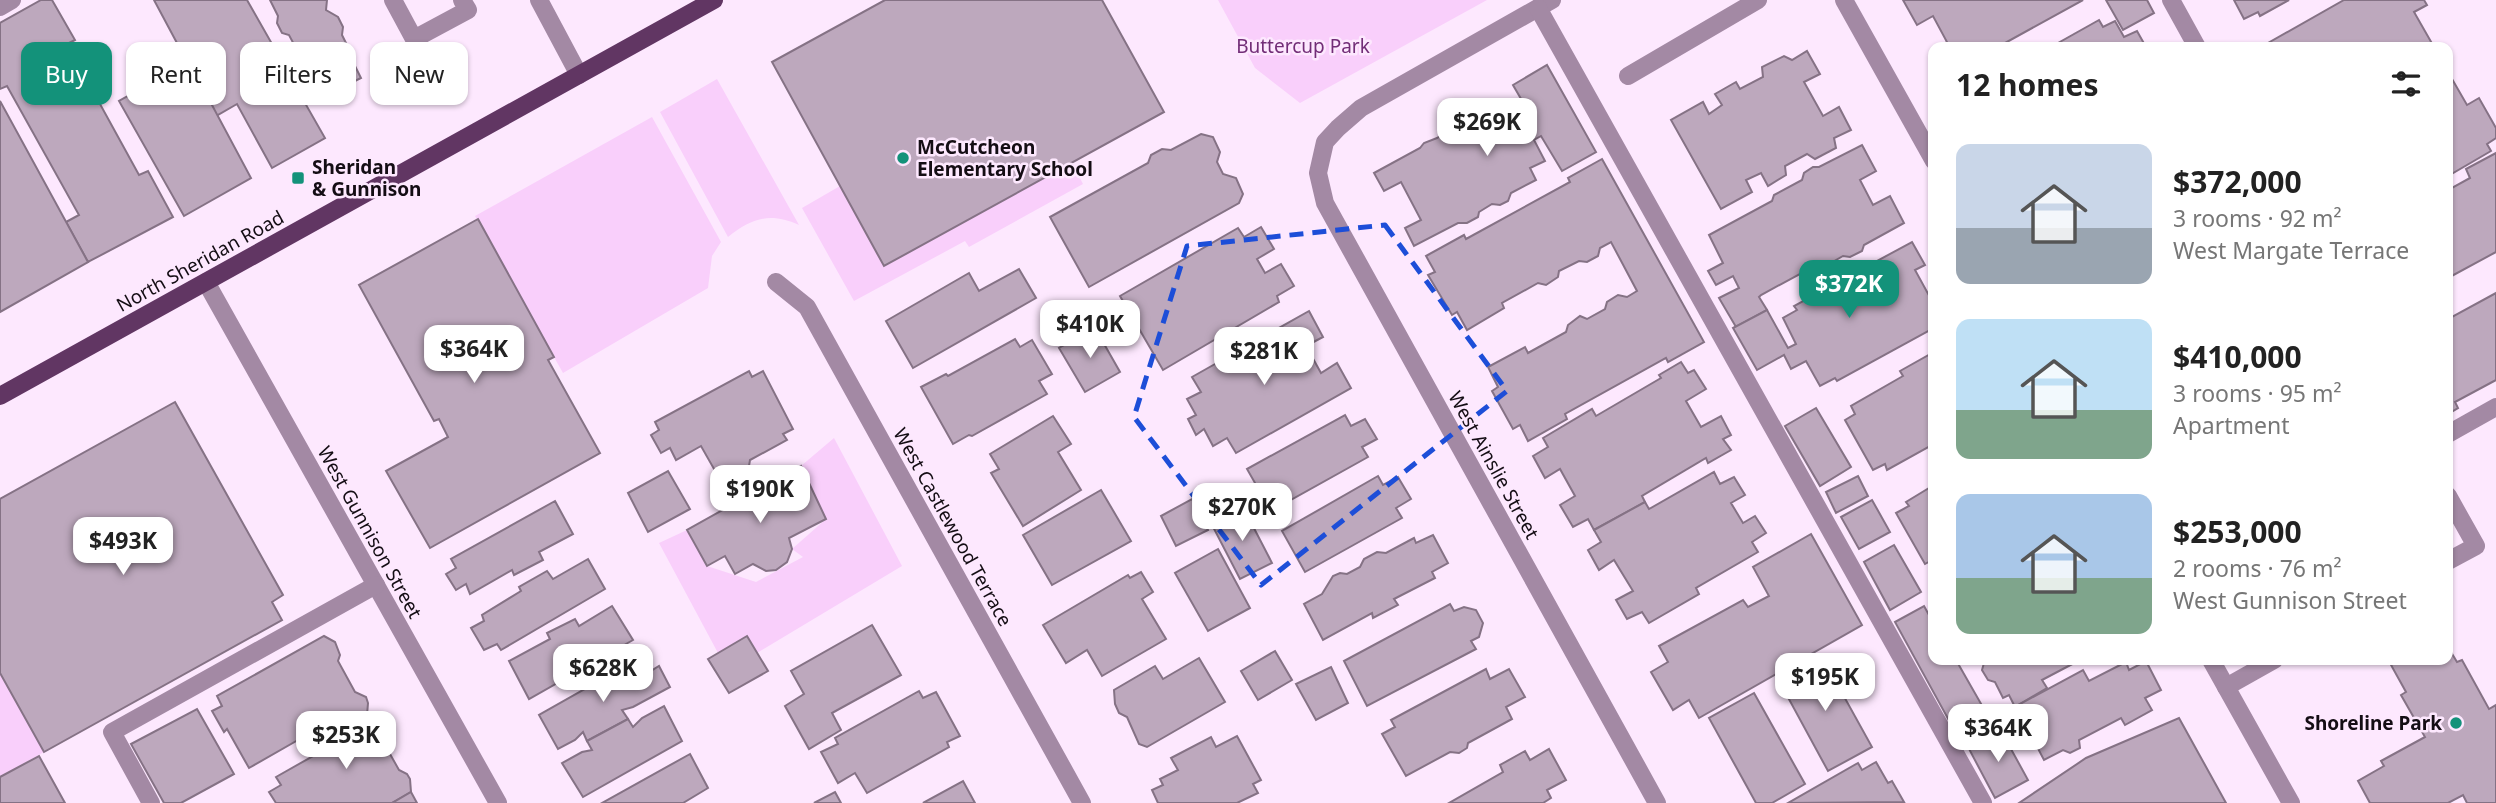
<!DOCTYPE html>
<html lang="en">
<head>
<meta charset="utf-8">
<style>
  body { margin:0; font-family:"Noto Sans",sans-serif; background:#f2f2f2; color:#222; height:100vh; display:flex; flex-direction:column; font-size:26px; white-space:nowrap }
  * { box-sizing:border-box; margin:0 }
  p { font-size:23px; color:#767676 }
  .icon { flex:none; width:38px; height:38px; fill:none; stroke:currentColor; stroke-width:2; stroke-linecap:round; stroke-linejoin:round }
  .map { position:relative; flex:1; overflow:hidden }
  .details { position:absolute; left:1928px; top:42px; width:525px; height:623px; display:flex; flex-direction:column; background:#fff; border-radius:14px; box-shadow:0 2px 5px #0004 }
  .details>* { flex:none }
  .banner { position:absolute; left:21px; top:42px; width:665px; height:63px; display:flex; gap:14px }
  .price { position:absolute; translate:-50% -60px; padding:0 16px; border-radius:14px; background:#fff; color:#222; font-size:23px; line-height:46px; filter:drop-shadow(0 2px 4px #0008) }
  .price::after { content:''; position:absolute; left:50%; top:42px; width:21px; height:16px; margin-left:-10px; background:inherit; clip-path:polygon(0 0,100% 0,50% 100%) }
  .price.selected { background:#13927a; color:#fff }
  ul { padding:0; list-style:none }
  li { display:flex; align-items:center; gap:21px; height:175px; padding:0 28px }
  li span { display:grid; place-items:center; flex:none; width:196px; height:140px; border-radius:14px; color:#555 }
  li>.icon { margin-inline-start:auto }
  span .icon { width:84px; height:84px; fill:#fffc; stroke-width:1 }
  li b { font-size:30px }
  h2 { display:flex; justify-content:space-between; align-items:center; height:84px; padding:0 28px; font-size:30px }
  .chip { padding:0 24px; border-radius:14px; background:#fff; box-shadow:0 2px 5px #0004; font-size:24px; line-height:63px }
  .chip.selected { background:#13927a; color:#fff }
  .map>svg:first-child { display:block }
  .green { fill:#f9cffb }
  .building { fill:#bda8bd; stroke:#857285; stroke-width:2 }
  .lines { fill:none; stroke-linecap:round; stroke-linejoin:round }
  .minor { stroke:#a389a4; stroke-width:18 }
  .major { stroke:#613663; stroke-width:18 }
  .marked { fill:none; stroke:#1d4ed8; stroke-width:5; stroke-dasharray:14 9; stroke-linejoin:round }
  .poi-dot { fill:#13927a; stroke:#fde8fe; stroke-width:2.5 }
  .labels { text-anchor:middle; stroke-width:5; stroke-linejoin:round; paint-order:stroke }
  .park-label { font-size:19px; fill:#722d77; stroke:#fde8fe }
  .poi-label { font-size:19px; font-weight:bold; fill:#140d14; stroke:#fde8fe; text-anchor:start }
  .street-label { font-size:19px; fill:#140d14; stroke:#fde8fe }
</style>
</head>
<body>
<div class="map">
<svg width="2496" height="803" viewBox="0 0 2496 803">
  <rect width="100%" height="100%" fill="#fde8fe"/>
  <g class="green">
    <polygon points="1218,0 1487,0 1300,103 1255,68"/>
    <path d="M717,79L799,225C770,212 752,218 728,237L660,112Z"/>
    <polygon points="652,117 721,242 712,256 708,288 563,373 475,216"/>
    <polygon points="1072,162 1083,184 969,247 965,241 854,301 802,208 840,186 884,266"/>
    <polygon points="834,438 902,566 757,653 747,636 718,653 659,543 687,530 707,566 756,582 803,557 792,549 826,519 801,466"/>
    <polygon points="0,673 44,752 0,777"/>
  </g>
  <g class="building">
    <polygon points="41,0 52,0 75,40 67,44 139,175 148,171 173,217 88,262 66,222 79,215 7,86 0,89 0,23"/>
    <polygon points="154,0 247,0 272,44 281,47 288,58 285,68 325,138 272,168 237,104 216,116"/>
    <polygon points="270,0 327,0 326,10 338,17 343,27 342,35 354,59 352,60 361,78 331,93 323,78 314,82 289,35 282,33 277,23 278,16"/>
    <polygon points="885,0 1102,0 1164,112 884,266 772,62"/>
    <polygon points="1903,0 2083,0 2005,43 2004,47 1938,47 1947,42 1933,16 1917,25"/>
    <polygon points="2106,0 2147,0 2154,13 2123,30"/>
    <polygon points="2234,0 2289,0 2260,16 2258,12 2244,19"/>
    <polygon points="2344,0 2424,0 2427,5 2414,12 2434,47 2261,47"/>
    <polygon points="2099,20 2103,27 2115,21 2124,37 2137,31 2146,47 2051,47"/>
    <polygon points="1807,51 1820,74 1804,82 1823,116 1839,107 1851,130 1834,138 1836,148 1815,159 1807,154 1785,166 1786,175 1768,186 1761,173 1746,180 1752,192 1721,209 1671,120 1703,102 1709,114 1722,105 1715,94 1736,82 1740,89 1763,77 1762,67 1784,56 1792,60"/>
    <polygon points="189,62 251,178 184,216 119,101"/>
    <polygon points="1547,65 1596,152 1562,171 1541,136 1534,140 1545,161 1530,168 1536,180 1511,193 1508,201 1500,205 1492,204 1479,212 1478,217 1467,223 1458,223 1414,246 1405,228 1421,220 1401,182 1384,191 1374,173 1420,148 1424,143 1437,138 1452,128 1454,123 1462,118 1468,119 1494,105 1500,115 1515,107 1526,128 1535,123 1513,85"/>
    <polygon points="2448,72 2467,105 2479,98 2496,128 2496,138 2487,144 2491,151 2448,176"/>
    <polygon points="0,101 88,262 0,312"/>
    <polygon points="1201,134 1213,137 1220,152 1217,162 1223,174 1236,178 1243,194 1239,203 1089,287 1050,217 1148,163 1151,155 1162,149 1171,150"/>
    <polygon points="1862,145 1876,171 1860,180 1873,205 1890,196 1904,223 1864,245 1862,251 1850,257 1843,256 1817,271 1809,269 1761,295 1759,297 1767,310 1736,327 1719,298 1739,288 1733,276 1716,285 1708,271 1723,263 1709,235 1772,201 1774,195 1802,180 1804,173 1813,167 1819,167"/>
    <polygon points="2496,153 2496,252 2448,278 2448,190 2470,178 2466,169"/>
    <polygon points="1602,159 1704,342 1668,362 1666,358 1565,414 1567,419 1528,441 1520,425 1513,429 1492,391 1498,387 1488,367 1525,347 1528,353 1566,332 1568,325 1580,316 1587,319 1605,309 1607,302 1618,295 1627,297 1637,291 1611,242 1600,248 1598,256 1587,262 1579,261 1559,271 1558,277 1546,285 1538,283 1502,303 1504,308 1467,330 1457,312 1452,315 1428,275 1435,272 1426,256 1464,235 1466,239 1570,182 1568,178"/>
    <polygon points="478,219 554,357 548,360 600,453 430,548 386,471 448,437 439,419 434,421 359,285"/>
    <polygon points="1261,227 1274,249 1257,259 1265,273 1281,264 1294,286 1277,296 1279,302 1163,370 1120,296 1238,228 1244,237"/>
    <polygon points="1912,242 1925,265 1915,270 1932,301 1934,300 1934,328 1837,381 1835,378 1820,386 1806,361 1791,369 1784,355 1757,370 1733,328 1767,310 1788,348 1796,344 1783,318 1797,310 1794,306"/>
    <polygon points="1019,269 1036,298 913,368 886,321 969,273 979,291"/>
    <polygon points="2496,293 2496,380 2455,402 2458,408 2448,414 2448,319"/>
    <polygon points="1309,311 1323,337 1306,346 1321,373 1337,363 1351,388 1236,453 1227,438 1213,446 1204,429 1196,435 1188,419 1196,415 1187,399 1201,392 1192,377"/>
    <polygon points="1095,328 1120,372 1085,392 1059,348"/>
    <polygon points="1015,339 1020,347 1032,340 1052,374 1039,381 1047,394 972,436 969,435 953,444 921,387 946,374 948,376"/>
    <polygon points="1934,352 1934,444 1887,470 1885,464 1873,470 1845,420 1855,414 1851,406 1903,376 1900,371"/>
    <polygon points="1681,362 1688,373 1694,370 1706,389 1686,401 1701,427 1721,416 1731,435 1723,439 1731,450 1708,463 1706,458 1642,496 1645,502 1594,530 1588,519 1573,527 1560,505 1575,496 1560,469 1545,478 1533,456 1548,447 1543,438 1592,409 1596,416 1661,378 1659,375"/>
    <polygon points="749,371 752,377 763,371 793,429 783,434 787,440 750,460 749,466 732,475 725,472 718,476 701,446 676,460 670,448 661,453 651,435 659,430 655,422"/>
    <polygon points="175,402 283,595 272,602 282,620 44,752 0,673 0,499"/>
    <polygon points="1816,408 1851,467 1820,486 1785,426"/>
    <polygon points="1345,415 1351,426 1365,419 1377,439 1362,447 1368,457 1271,511 1247,469"/>
    <polygon points="1053,416 1071,444 1058,452 1081,490 1023,526 991,473 999,469 990,454"/>
    <polygon points="801,466 826,519 789,538 792,549 787,562 776,570 766,571 753,564 735,574 725,556 707,566 687,530"/>
    <polygon points="668,471 690,509 648,532 628,493"/>
    <polygon points="1714,472 1720,484 1734,477 1745,495 1731,503 1743,523 1755,516 1766,533 1752,542 1758,552 1696,588 1699,594 1649,623 1642,612 1627,619 1616,600 1633,591 1614,560 1599,570 1588,550 1601,542 1594,530 1645,502 1649,509"/>
    <polygon points="1378,476 1383,485 1398,477 1411,499 1396,508 1402,518 1305,572 1282,531"/>
    <polygon points="1858,476 1868,496 1836,513 1826,492"/>
    <polygon points="1934,485 1934,559 1925,564 1896,513 1909,506 1906,502"/>
    <polygon points="1101,490 1131,541 1052,585 1023,535"/>
    <polygon points="1192,499 1208,530 1176,546 1161,516"/>
    <polygon points="1872,500 1890,532 1859,549 1841,517"/>
    <polygon points="555,501 573,534 539,552 543,560 514,575 512,570 470,594 466,584 456,590 446,574 456,568 451,559"/>
    <polygon points="1243,507 1272,563 1240,579 1211,523"/>
    <polygon points="1811,534 1862,625 1699,718 1689,700 1673,710 1651,672 1668,662 1659,646 1743,600 1748,607 1769,596 1753,567"/>
    <polygon points="1433,535 1448,563 1432,572 1435,578 1394,599 1398,605 1373,618 1372,613 1323,640 1304,604 1322,594 1333,576 1340,573 1347,574 1360,567 1364,559 1377,552 1386,553 1414,538 1416,543"/>
    <polygon points="1894,545 1921,592 1890,610 1864,562"/>
    <polygon points="1218,549 1250,608 1208,631 1175,573"/>
    <polygon points="588,559 605,589 501,650 497,644 484,650 471,628 484,621 482,615 521,591 519,587 547,571 553,579"/>
    <polygon points="1141,572 1153,592 1142,599 1166,639 1102,676 1087,650 1066,663 1043,625 1128,575 1130,578"/>
    <polygon points="1450,604 1454,611 1464,607 1476,610 1483,623 1479,637 1471,641 1476,649 1367,706 1344,661"/>
    <polygon points="612,606 633,640 529,699 509,661 550,639 547,633 575,619 579,626"/>
    <polygon points="1924,606 1934,624 1934,660 1956,660 1984,709 1952,726 1895,622"/>
    <polygon points="872,625 901,675 832,713 841,730 809,749 785,706 804,694 791,671"/>
    <polygon points="324,636 335,642 340,655 338,661 355,692 366,697 368,703 367,715 324,737 319,728 249,768 227,729 224,732 212,711 222,706 217,696"/>
    <polygon points="747,636 768,671 729,693 708,659"/>
    <polygon points="2448,647 2457,662 2462,660 2489,709 2496,705 2496,803 2467,803 2463,795 2448,803 2370,803 2358,781 2384,766 2381,761 2425,737 2401,695 2406,692 2391,665 2401,660 2448,660"/>
    <polygon points="1275,651 1292,680 1258,700 1241,671"/>
    <polygon points="1821,655 1872,747 1828,771 1778,679"/>
    <polygon points="1199,658 1225,702 1147,747 1139,744 1127,717 1119,713 1115,704 1114,690 1155,666 1163,679"/>
    <polygon points="638,659 646,674 659,666 670,687 633,707 622,710 628,719 587,741 583,732 575,740 558,749 539,715"/>
    <polygon points="1989,660 2080,660 2042,680 2047,688 2015,707 2009,695 2003,698 1995,682 1988,680 1982,670 1984,663"/>
    <polygon points="2146,661 2161,690 2145,698 2152,710 2125,725 2121,718 2079,740 2080,748 2070,753 2063,750 2044,760 2022,718 2013,723 2007,711 2083,670 2089,681 2126,662 2129,670"/>
    <polygon points="1331,667 1348,703 1316,720 1296,684"/>
    <polygon points="1486,669 1490,679 1509,669 1525,697 1506,707 1512,719 1468,743 1467,748 1459,753 1450,752 1406,776 1382,734 1395,727 1391,720"/>
    <polygon points="919,691 923,698 936,692 960,736 947,742 949,747 867,793 855,773 838,783 821,752 838,744 835,738"/>
    <polygon points="1754,693 1805,784 1772,803 1756,803 1709,718"/>
    <polygon points="664,706 682,741 583,797 562,763 582,752 592,750 587,741 628,719 633,727 642,718"/>
    <polygon points="197,709 234,774 181,803 164,803 131,744"/>
    <polygon points="367,715 377,720 381,726 383,732 381,738 399,770 407,774 410,779 411,792 392,803 276,803 269,792 281,785 276,777 329,747 324,737"/>
    <polygon points="2179,718 2226,803 2019,803 2086,758"/>
    <polygon points="2000,729 2028,780 1995,798 1968,747"/>
    <polygon points="1237,736 1261,780 1253,784 1258,793 1237,803 1158,803 1152,790 1163,785 1160,779 1178,770 1171,758 1211,737 1216,747"/>
    <polygon points="1549,749 1566,780 1547,790 1551,798 1543,803 1449,803 1503,772 1500,765 1525,751 1530,760"/>
    <polygon points="690,754 708,788 683,803 602,803"/>
    <polygon points="39,756 65,803 0,803 0,777"/>
    <polygon points="1876,762 1888,783 1892,781 1904,802 1788,803 1858,763 1862,770"/>
    <polygon points="963,781 975,803 923,803"/>
    <polygon points="411,792 417,803 392,803"/>
    <polygon points="835,792 841,803 814,803"/>
  </g>
  <g class="lines">
    <g class="minor">
      <polyline points="393,0 414,39 468,10 462,0"/>
      <polyline points="539,0 579,75"/>
      <polyline points="1552,0 1361,108 1338,128 1325,142 1318,173 1325,203 1657,803"/>
      <polyline points="1844,0 1934,161"/>
      <polyline points="2171,0 2197,47"/>
      <polyline points="0,7 12,0"/>
      <polyline points="1538,8 1983,803"/>
      <polyline points="1628,76 1758,0"/>
      <polyline points="206,282 498,803"/>
      <polyline points="776,282 807,307 1082,803"/>
      <polyline points="2448,434 2496,407"/>
      <polyline points="2448,496 2476,546 2448,561"/>
      <polyline points="2211,660 2291,803"/>
      <polyline points="2226,687 2274,660"/>
      <polyline points="151,803 112,732 376,585"/>
    </g>
    <polyline class="major" points="0,396 714,0"/>
  </g>
  <path class="marked" d="M1385,225L1507,391L1261,585L1134,417L1187,246Z"/>
  <g class="poi-dot">
    <circle cx="903" cy="158" r="7"/>
    <rect x="291" y="171" width="14" height="14" rx="3.5"/>
    <circle cx="2456" cy="723" r="7"/>
  </g>
  <g class="labels">
    <g class="park-label">
      <text x="1303" y="53">Buttercup Park</text>
    </g>
    <g class="poi-label">
      <text x="917" y="154">McCutcheon<tspan x="917" dy="22">Elementary School</tspan></text>
      <text x="312" y="174">Sheridan<tspan x="312" dy="22">&amp; Gunnison</tspan></text>
      <text x="2442" y="730" text-anchor="end">Shoreline Park</text>
    </g>
    <g class="street-label">
      <text transform="translate(200 261) rotate(-29)" y="7">North Sheridan Road</text>
      <text transform="translate(1494 465) rotate(61)" y="7">West Ainslie Street</text>
      <text transform="translate(953 527) rotate(61)" y="7">West Castlewood Terrace</text>
      <text transform="translate(370 532) rotate(61)" y="7">West Gunnison Street</text>
    </g>
  </g>
</svg>
<b class="price" style="left:1487px;top:158px">$269K</b>
<b class="price selected" style="left:1849px;top:320px">$372K</b>
<b class="price" style="left:1090px;top:360px">$410K</b>
<b class="price" style="left:474px;top:385px">$364K</b>
<b class="price" style="left:1264px;top:387px">$281K</b>
<b class="price" style="left:760px;top:525px">$190K</b>
<b class="price" style="left:1242px;top:543px">$270K</b>
<b class="price" style="left:123px;top:577px">$493K</b>
<b class="price" style="left:603px;top:704px">$628K</b>
<b class="price" style="left:1825px;top:713px">$195K</b>
<b class="price" style="left:1998px;top:764px">$364K</b>
<b class="price" style="left:346px;top:771px">$253K</b>
<div class="banner">
<a class="chip selected">Buy</a>
<a class="chip">Rent</a>
<a class="chip">Filters</a>
<a class="chip">New</a>
</div>
<section class="details">
<h2>12 homes<svg class="icon" aria-label="filters" viewBox="0 0 24 24"><path d="M4 7h16M4 17h16"/><circle cx="9" cy="7" r="2"/><circle cx="15" cy="17" r="2"/></svg></h2>
<ul>
<li><span style="background:linear-gradient(#c9d6e8 60%,#9aa5b1 0)"><svg class="icon" aria-label="home" viewBox="0 0 24 24"><path d="M3 11l9-7 9 7M6 9v11h12V9"/></svg></span><div><b>$372,000</b><p>3 rooms · 92 m²</p><p>West Margate Terrace</p></div></li>
<li><span style="background:linear-gradient(#bfe0f5 65%,#7fa58c 0)"><svg class="icon" aria-label="home" viewBox="0 0 24 24"><path d="M3 11l9-7 9 7M6 9v11h12V9"/></svg></span><div><b>$410,000</b><p>3 rooms · 95 m²</p><p>Apartment</p></div></li>
<li><span style="background:linear-gradient(#a9c7e8 60%,#7fa58c 0)"><svg class="icon" aria-label="home" viewBox="0 0 24 24"><path d="M3 11l9-7 9 7M6 9v11h12V9"/></svg></span><div><b>$253,000</b><p>2 rooms · 76 m²</p><p>West Gunnison Street</p></div></li>
</ul>
</section>
</div>
</body>
</html>
